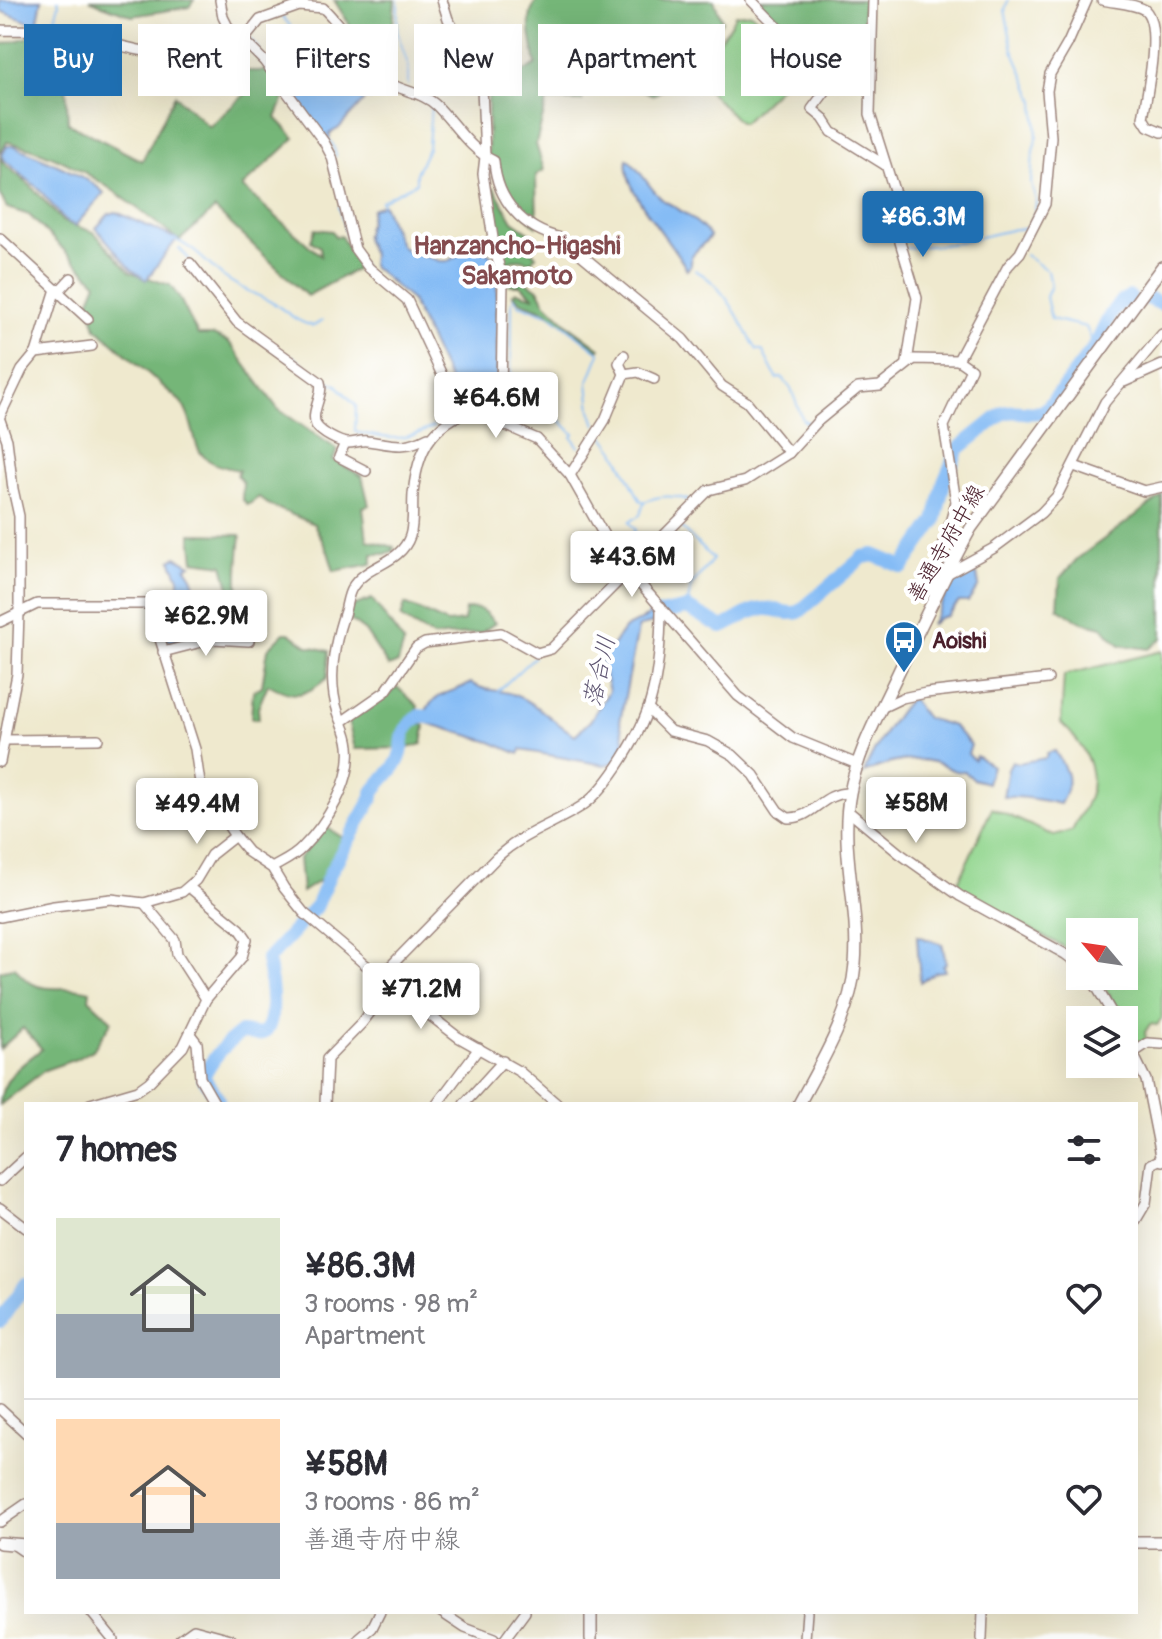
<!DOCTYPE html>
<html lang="en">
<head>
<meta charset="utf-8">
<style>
  body { margin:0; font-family:Pangolin,"Klee One",sans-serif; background:#f7f7f7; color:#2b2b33; height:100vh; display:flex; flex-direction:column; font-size:30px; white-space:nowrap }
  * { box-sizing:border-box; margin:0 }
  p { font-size:26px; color:#7c7c81 }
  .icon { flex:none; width:44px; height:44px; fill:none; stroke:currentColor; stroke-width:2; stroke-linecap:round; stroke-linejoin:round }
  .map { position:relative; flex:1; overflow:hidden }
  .drawer { position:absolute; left:24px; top:1102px; width:1114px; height:512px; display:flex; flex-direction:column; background:#fff; border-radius:0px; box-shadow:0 8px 32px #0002 }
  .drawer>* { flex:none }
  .hud { position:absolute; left:24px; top:24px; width:1114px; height:72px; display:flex; gap:16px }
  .needle { width:52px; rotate:299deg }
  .buttons { position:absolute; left:1066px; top:918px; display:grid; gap:16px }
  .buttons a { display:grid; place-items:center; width:72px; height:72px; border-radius:0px; background:#fff; box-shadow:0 8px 32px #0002; font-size:40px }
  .price { position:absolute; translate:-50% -68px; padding:0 18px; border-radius:8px; background:#fff; color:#222; font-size:26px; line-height:52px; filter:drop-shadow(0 2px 4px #0008) }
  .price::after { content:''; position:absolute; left:50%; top:48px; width:24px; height:18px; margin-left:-12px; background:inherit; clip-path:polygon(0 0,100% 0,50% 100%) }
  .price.on { background:#1f6fb2; color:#fff }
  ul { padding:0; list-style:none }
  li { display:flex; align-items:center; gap:24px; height:200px; padding:0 32px }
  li+li { border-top:2px solid #e1e1e2 }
  li span { display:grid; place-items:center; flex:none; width:224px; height:160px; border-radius:0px; color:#555 }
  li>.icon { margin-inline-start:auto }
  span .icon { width:96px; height:96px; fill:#fffc; stroke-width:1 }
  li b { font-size:34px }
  h2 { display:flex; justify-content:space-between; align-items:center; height:96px; padding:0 32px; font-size:34px }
  .chip { padding:0 28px; border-radius:0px; background:#fff; box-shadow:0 8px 32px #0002; font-size:28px; line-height:72px }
  .chip.on { background:#1f6fb2; color:#fff }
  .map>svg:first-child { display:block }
  .green { fill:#91d58d; stroke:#6e7a5c; stroke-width:2 }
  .forest { fill:#74b678; stroke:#5f6a52; stroke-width:2 }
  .water { fill:#85bcf5; stroke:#686e90; stroke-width:2 }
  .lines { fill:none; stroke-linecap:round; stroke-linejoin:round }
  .stream { stroke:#85bcf5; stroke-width:2 }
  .river { stroke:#85bcf5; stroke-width:14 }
  .minor-casing { stroke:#9c847c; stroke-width:12 }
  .major-casing { stroke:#9c847c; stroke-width:14 }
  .minor { stroke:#fff; stroke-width:9 }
  .major { stroke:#fff; stroke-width:11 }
  .labels { text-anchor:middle; stroke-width:8; stroke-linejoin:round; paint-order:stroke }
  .street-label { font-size:22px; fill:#4a1f2b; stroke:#fff }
  .poi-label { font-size:22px; font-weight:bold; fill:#4a1f2b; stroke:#fff; text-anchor:start }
  .water-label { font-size:24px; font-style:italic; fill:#5f5672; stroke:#fff }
  .quarter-label { font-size:26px; font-weight:bold; fill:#844c4f; stroke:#fff }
</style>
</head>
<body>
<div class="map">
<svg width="1162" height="1639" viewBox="0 0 1162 1639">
  <rect width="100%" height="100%" fill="#fff"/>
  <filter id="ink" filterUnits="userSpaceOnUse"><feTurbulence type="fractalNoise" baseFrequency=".0125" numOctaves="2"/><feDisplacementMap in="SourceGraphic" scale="16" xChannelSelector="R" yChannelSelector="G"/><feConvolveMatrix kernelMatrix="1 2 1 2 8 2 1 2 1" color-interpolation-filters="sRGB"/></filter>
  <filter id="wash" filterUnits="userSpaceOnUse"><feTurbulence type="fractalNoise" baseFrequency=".006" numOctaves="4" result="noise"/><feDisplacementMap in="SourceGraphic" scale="32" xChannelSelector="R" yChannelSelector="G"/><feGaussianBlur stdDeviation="1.8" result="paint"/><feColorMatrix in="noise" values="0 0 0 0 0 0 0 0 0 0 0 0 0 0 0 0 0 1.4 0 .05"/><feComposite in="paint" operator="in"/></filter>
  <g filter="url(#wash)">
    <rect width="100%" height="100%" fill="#efe9ce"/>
    <g class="green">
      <path d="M751,13L802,59L775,92L743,123L739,122L701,83C704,75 704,65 707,58C714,43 728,33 735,15Z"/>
      <path d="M1162,651V1018L1157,1025L1150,1024L1145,1032L1146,1040L1136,1044L1099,976H1124V932H1080V957C1042,930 990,918 957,884L992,808L1054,836L1072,831C1077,820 1085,808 1089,797C1099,769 1081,741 1061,723L1064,675Z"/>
    </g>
    <g class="forest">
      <polygon points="89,0 194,0 189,7 132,16"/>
      <polygon points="334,0 395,0 391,47 368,54"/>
      <path d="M537,0H714L722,21L701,54L682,62L685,78L653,95L608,73L583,86L582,101H547L536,144L544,170L536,175L537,227L519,210L488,155V90L536,65C533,45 523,18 537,0Z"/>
      <polygon points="755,0 865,0 863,7 864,69 841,70 800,44"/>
      <path d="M44,33L109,49L115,60L66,83L68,123L142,161L175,95L209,127L250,90L235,71H273L288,89L276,118L295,138L242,187L321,256L320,247L311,241L315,229L332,231L335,237L341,236L357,264V269L307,296L215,209L179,241C127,199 74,156 7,142L0,154V45Z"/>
      <path d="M0,156L3,163L32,187L63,222L94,232L130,272L170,285L180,299L198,335H213L229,342L278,409L338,450L333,460L362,476L369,505L363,507L367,540L394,547L393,551L385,554H372V564L334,571L328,552L314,524L269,505L259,497L248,505L242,499L243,483L237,475L239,470C181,461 204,436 181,402L96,328L89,302L97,283L29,215L7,208L0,195Z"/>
      <polygon points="494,188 513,221 535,236 529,248 536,256 531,262 519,259 508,262 506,267 539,290 545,302 570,326 600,348 598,350 546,311 521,302 513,294 517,292 535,297 520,285 511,285 507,283 497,243 489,189"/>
      <polygon points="1162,496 1162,638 1149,649 1120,645 1102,627 1082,622 1058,608 1060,578 1077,559"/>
      <path d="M191,534L241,535C237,573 233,600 254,633L242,635L223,565L194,561Z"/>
      <polygon points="372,599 404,643 398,663 389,667 365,631 346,617 350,607"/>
      <path d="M405,604L447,623L464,621L465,610C481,605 485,612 495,623L481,633L433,637L401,618Z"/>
      <path d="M284,633H289L308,646L329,651L327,678C305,697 294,699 268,684L258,708L259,719L251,718L253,691L262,686L268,649Z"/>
      <polygon points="397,687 418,706 416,712 420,723 425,726 422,744 408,748 355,749 348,721 384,699"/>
      <polygon points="326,827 345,839 322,879 302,892 299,858"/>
      <path d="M15,967C38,1000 58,982 90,991L89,999L112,1021L93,1050L76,1059L45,1070L0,1105C0,1079 22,1064 42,1049L23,1028L0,1049V971Z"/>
    </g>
    <g class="water">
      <polygon points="0,0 42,0 37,25 0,11"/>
      <polygon points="309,47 331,71 367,97 339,128 329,134 330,137 326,140 291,91 296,80 289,62"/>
      <path d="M7,146H15C39,158 88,175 104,193L75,226L65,221L39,189L4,160L2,155Z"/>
      <path d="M627,159C641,169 652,194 666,202C676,207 705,226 710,237L691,256V265L687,270C672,240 621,191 627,159Z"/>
      <polygon points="383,204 400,245 407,250 440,261 448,261 467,250 486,251 494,258 491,262 494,263 497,288 497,389 469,406 456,395 411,300 371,265 372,255 365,238 372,209"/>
      <polygon points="116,212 177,239 146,280 131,269 96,228 109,214"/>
      <polygon points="176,557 191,565 186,568 192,577 213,633 178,644 165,640 178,622 179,578 171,560"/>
      <polygon points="963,573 977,574 979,586 968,602 959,602 947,616 939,618 931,625 951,584"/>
      <path d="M655,613L657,622L641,626L638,629L620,722L626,746L617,762L604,765L521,750L519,754L491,742L420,721L419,714L426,711C434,693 454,692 471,683C484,692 500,689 515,695C538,704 554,723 575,735L590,721L609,691L601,661L625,628Z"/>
      <path d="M911,698L926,718L953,726L971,745L968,754L974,760L976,756L992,766L987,783L973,779L964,771C954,773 949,768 940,764C914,755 887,762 864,773C870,755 897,711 911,698Z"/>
      <path d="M1055,751C1068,772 1073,781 1060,804C1042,800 1021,796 1003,797L1008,769L1012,761L1018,763L1046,758L1047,753Z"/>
      <polygon points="917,936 942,944 946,963 943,966 945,971 936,972 920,982"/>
    </g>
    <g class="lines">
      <g class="stream">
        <polyline points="58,0 59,4 55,18 106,38"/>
        <polyline points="398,0 397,31 408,65 408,85"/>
        <polyline points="283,17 309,49"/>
        <polyline points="219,35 225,31"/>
        <polyline points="251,40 258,49"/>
        <polyline points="174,48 209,39"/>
        <polyline points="270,62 278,73"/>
        <polyline points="370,100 376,79"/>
        <polyline points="327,137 333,145 336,156"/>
        <polyline points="382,204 381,201 416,183 416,173 428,148 431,104"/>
        <polyline points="339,207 347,237"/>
        <path d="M174,239C194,247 207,264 224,277C239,288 253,293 269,301C286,309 291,320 313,326L323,320"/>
        <polyline points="179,248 189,259"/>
        <polyline points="906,248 950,244 1015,229 1027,229 1035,212 1036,200 1031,184 1033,151 1037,137 1035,101 1013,50 1005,10 1008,0"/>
        <polyline points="353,254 364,268"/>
        <polyline points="1025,255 1048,271 1051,285 1046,297 1051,319 1086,327 1094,346"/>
        <path d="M695,270C726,286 740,322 757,350H762L777,379L782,377L791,389L803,420L809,423"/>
        <polyline points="513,296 519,304 551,315 600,353 588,383 591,410 596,425"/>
        <polyline points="512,301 511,378 524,385 574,434 572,437 579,447"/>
        <path d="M292,356L324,380L337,385L356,406L355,432C390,439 400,443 433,427"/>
        <polyline points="898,367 905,343"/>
        <path d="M603,435L615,451L640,500L644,502C658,496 674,495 688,500"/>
        <polyline points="679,525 713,559 691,586 687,608"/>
        <polyline points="619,548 636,530 629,522 640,515 644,503"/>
        <polyline points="498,691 534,657"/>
      </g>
      <g class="river">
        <polyline points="1147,298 1162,304"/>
        <path d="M655,615L687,608L722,627C737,621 748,609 766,609C778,608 785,616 799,612L863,557L874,555L903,567L935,521L944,482L958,449L1003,413C1016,408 1030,416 1044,411C1062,391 1078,369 1094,347C1105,330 1109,306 1130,297"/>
        <path d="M217,1104L218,1098L203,1077C213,1057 223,1046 241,1032C246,1032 256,1036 260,1034C280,1029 270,975 267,960L317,905L331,871L373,797V792C380,782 392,772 398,761C408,741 394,737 419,716L438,718"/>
        <polyline points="0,1321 26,1284"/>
      </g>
    </g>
  </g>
  <g filter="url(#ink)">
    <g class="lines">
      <defs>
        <g id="minor">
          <polyline points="220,0 223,17 232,35 246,43 264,61 324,142 332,157 355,249 369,268 407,300 448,388 467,411"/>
          <polyline points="751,0 798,48 817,55 839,73 812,109 823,118 832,132 885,165"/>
          <polyline points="873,0 870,114 898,203 900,242 917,298 907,362"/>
          <path d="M1102,0C1115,3 1133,3 1145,10C1162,26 1147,93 1143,118L1148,126L1162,132"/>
          <path d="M0,30C25,31 50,29 75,34C108,41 138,54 173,53C194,53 212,40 232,35"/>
          <path d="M243,41L260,20L299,6L323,8C346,29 359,59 383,79C399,92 422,91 437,106C455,124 470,150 494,161C497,201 523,229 561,238L683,339L722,386L747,402L789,453"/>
          <polyline points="0,238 88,319"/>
          <path d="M190,263L237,322L320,382C324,396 310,411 316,425C321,433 340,443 348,443C355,443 361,440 367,441C393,444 403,450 428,437"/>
          <polyline points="58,292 71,278"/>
          <polyline points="36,353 56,289"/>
          <polyline points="958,360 1008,266 1020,253 1045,204 1051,137 1047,91 1050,74 1068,43 1087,0"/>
          <polyline points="624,374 638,372 654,379"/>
          <polyline points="1124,382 1162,365"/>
          <polyline points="470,410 537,439 570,475 605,537 628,570 738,696 793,738 857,764"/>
          <polyline points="0,416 22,370 36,353 92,346"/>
          <polyline points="0,420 7,440 13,489 19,516 19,612 17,674 0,762"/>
          <polyline points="345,443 339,457 366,471"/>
          <polyline points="1074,466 1144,491 1162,487"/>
          <polyline points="570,475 605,420 624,374 619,363 624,355"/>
          <polyline points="945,575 994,548 1041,513 1057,496 1105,402 1162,334"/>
          <polyline points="0,622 37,604 152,604 157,609 159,636 195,749 200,783 235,836 248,852 272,868 284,888 304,913 380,977 458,1037 520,1072 557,1104"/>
          <polyline points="163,652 213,639 249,641"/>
          <polyline points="881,708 902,698 926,693 1048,679"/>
          <path d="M648,709L670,731L708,741L733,755L754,775L778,811L788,818C814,819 821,792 850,793"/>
          <polyline points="343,721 386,691 416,648 425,643 501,633 537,653 551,649 709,490 745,481 789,453 818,421 858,388 880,386 914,359 958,360 971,369 944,426 956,502 931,588 935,596"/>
          <polyline points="5,740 98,739"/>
          <polyline points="848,811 899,853 960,896 1065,954 1080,965"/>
          <path d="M272,868C282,862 294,857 302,848C326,824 353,782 349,746C348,733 342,724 338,712C327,679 334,643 345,611C347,604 348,594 352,588C366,564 400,565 410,536C414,523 412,508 413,494C420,430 443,421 498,397L501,391L503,280L495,251L483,174L485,157L482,88L471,58L448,19L442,0"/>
          <polyline points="144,903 175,940 177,954 206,999"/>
          <polyline points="0,917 54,906 111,899 144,903 182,892 196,880 211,855 235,836"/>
          <polyline points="1090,976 1116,1020"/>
          <path d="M380,977L497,857C525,832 552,825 582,806C609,788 643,730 651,699C659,670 661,637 661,607"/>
          <polyline points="190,1034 197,1043 200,1078 215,1104"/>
          <polyline points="1124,1035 1146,1080 1162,1161"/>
          <polyline points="1133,1053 1148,1043 1162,1044"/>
          <polyline points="90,1104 138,1090 149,1082 183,1047 206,999 242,957 247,939 240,929 190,888"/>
          <polyline points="325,1104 327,1059 362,1023 391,985"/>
          <polyline points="437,1104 479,1048"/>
          <polyline points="464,1104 503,1061"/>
          <polyline points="0,1181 26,1157"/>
          <polyline points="0,1208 26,1228"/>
          <polyline points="1136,1220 1146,1203 1151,1164 1161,1159"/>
          <polyline points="0,1409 26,1433"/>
          <polyline points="0,1522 26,1504"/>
          <polyline points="13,1544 26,1553"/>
          <polyline points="91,1612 113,1639"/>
          <polyline points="441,1612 465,1628 494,1639"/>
          <polyline points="180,1639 194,1629 231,1639"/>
          <polyline points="359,1639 372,1628 380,1612"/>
          <polyline points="505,1639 525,1612"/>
          <polyline points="805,1639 807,1612"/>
          <polyline points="982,1639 983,1612"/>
        </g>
        <g id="major">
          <path d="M799,1104C822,1061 851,1014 855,964C860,907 839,850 850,793C858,749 881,710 900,669C923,622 945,574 971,528L1162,267"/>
          <polyline points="1136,1542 1162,1542"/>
          <polyline points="0,1543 26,1545"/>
          <polyline points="591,1639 591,1612"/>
        </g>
      </defs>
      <use href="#minor" class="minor-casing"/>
      <use href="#major" class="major-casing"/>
      <use href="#minor" class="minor"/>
      <use href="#major" class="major"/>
    </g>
  </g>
  <defs>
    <symbol id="bus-pin" viewBox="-11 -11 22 30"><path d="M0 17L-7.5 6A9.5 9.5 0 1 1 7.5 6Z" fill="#1f6fb2" stroke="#fff"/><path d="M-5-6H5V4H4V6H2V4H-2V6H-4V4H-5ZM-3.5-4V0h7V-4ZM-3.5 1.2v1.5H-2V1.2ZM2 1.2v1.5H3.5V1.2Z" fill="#fff"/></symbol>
  </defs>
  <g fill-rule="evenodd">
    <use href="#bus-pin" x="882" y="618" width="44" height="60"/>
  </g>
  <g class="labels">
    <g class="street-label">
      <text transform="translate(945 543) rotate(-60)" y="8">善通寺府中線</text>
    </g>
    <g class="poi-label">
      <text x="932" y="648">Aoishi</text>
    </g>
    <g class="water-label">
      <text transform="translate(599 671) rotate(-77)" y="8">落合川</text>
    </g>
    <g class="quarter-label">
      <text x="517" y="254">Hanzancho-Higashi<tspan x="517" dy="30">Sakamoto</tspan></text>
    </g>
  </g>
</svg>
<div class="buttons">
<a><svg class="needle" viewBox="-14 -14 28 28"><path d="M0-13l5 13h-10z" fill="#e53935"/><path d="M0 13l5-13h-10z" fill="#7c7c81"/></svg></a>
<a><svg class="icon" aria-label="layers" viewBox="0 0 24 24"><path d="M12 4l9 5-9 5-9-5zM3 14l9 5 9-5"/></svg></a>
</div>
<b class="price on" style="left:923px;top:259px">¥86.3M</b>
<b class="price" style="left:496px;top:440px">¥64.6M</b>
<b class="price" style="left:632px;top:599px">¥43.6M</b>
<b class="price" style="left:206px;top:658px">¥62.9M</b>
<b class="price" style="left:916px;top:845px">¥58M</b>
<b class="price" style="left:197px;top:846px">¥49.4M</b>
<b class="price" style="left:421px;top:1031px">¥71.2M</b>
<div class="hud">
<a class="chip on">Buy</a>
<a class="chip">Rent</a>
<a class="chip">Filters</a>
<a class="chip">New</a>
<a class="chip">Apartment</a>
<a class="chip">House</a>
</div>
<section class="drawer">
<h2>7 homes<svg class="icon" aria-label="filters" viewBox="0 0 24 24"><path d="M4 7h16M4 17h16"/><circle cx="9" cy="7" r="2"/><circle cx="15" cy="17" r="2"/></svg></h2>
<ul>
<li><span style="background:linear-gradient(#dfe7d0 60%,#9aa5b1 0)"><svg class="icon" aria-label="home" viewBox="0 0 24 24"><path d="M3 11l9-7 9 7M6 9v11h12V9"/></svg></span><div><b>¥86.3M</b><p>3 rooms · 98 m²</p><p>Apartment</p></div><svg class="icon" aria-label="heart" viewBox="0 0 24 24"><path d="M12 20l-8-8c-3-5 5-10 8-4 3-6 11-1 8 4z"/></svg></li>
<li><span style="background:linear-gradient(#ffd9b3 65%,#9aa5b1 0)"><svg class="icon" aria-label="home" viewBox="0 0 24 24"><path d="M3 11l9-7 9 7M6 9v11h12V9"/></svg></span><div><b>¥58M</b><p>3 rooms · 86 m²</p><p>善通寺府中線</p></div><svg class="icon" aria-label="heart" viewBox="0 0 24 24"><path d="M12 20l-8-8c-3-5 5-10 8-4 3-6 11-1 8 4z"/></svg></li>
</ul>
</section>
</div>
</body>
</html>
